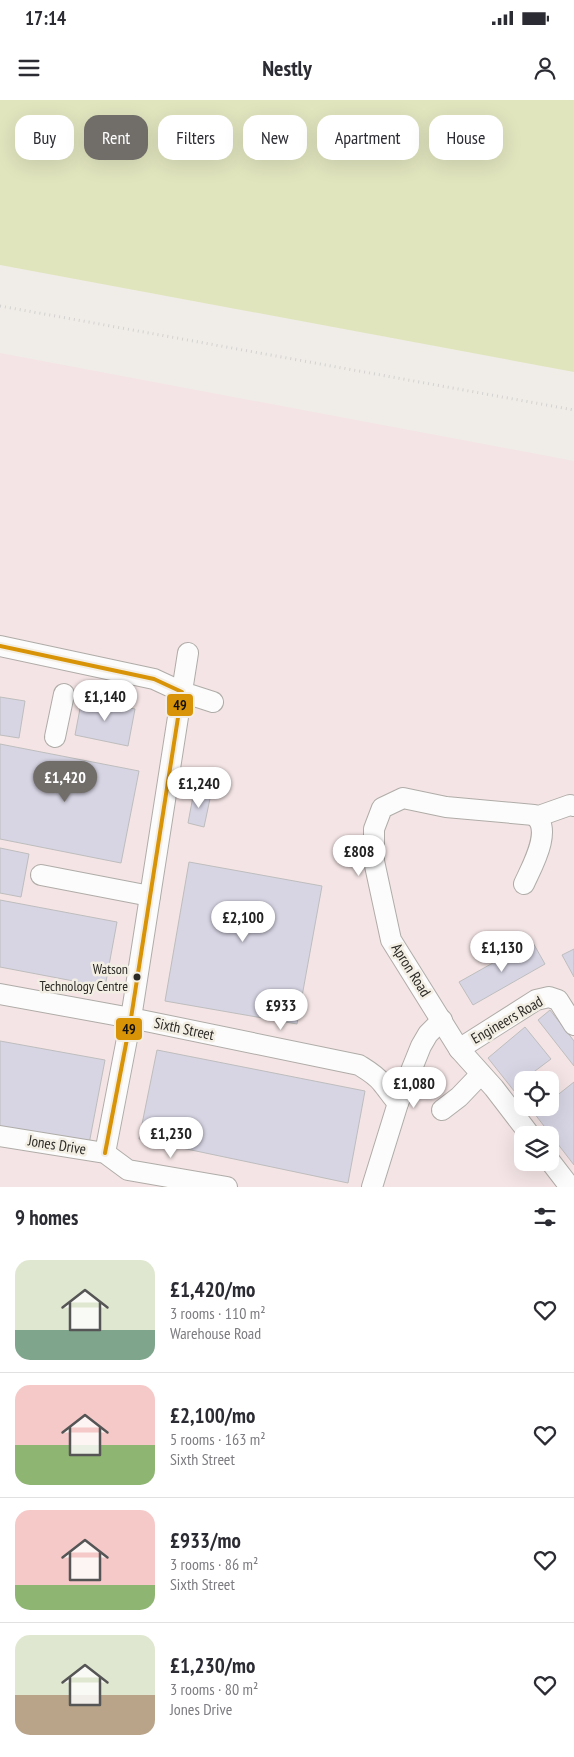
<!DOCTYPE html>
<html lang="en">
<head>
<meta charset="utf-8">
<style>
  body { margin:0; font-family:"PT Sans Narrow",sans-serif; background:#f2f2f3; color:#2b2b33; height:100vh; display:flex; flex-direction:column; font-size:19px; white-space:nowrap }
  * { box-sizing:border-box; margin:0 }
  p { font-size:16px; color:#7c7c81 }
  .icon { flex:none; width:28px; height:28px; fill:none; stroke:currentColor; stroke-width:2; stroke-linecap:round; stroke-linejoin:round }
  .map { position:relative; height:1087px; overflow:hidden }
  .sheet { display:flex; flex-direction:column; background:#fff; flex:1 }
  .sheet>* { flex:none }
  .guide { position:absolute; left:15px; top:15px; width:545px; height:45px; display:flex; gap:10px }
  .tools { position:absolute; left:514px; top:971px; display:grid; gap:10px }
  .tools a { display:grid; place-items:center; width:45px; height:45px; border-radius:10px; background:#fff; box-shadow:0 5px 20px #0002; font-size:25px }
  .price { position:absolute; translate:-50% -42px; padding:0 11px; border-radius:18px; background:#fff; color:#222; font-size:16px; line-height:32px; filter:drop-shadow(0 1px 2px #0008) }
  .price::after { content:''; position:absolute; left:50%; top:30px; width:15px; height:11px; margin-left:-8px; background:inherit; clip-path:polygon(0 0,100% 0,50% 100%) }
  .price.selected { background:#716e6a; color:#fff }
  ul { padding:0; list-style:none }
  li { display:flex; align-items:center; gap:15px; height:125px; padding:0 15px }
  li+li { border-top:1px solid #e1e1e2 }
  li span { display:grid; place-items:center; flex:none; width:140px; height:100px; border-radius:15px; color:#555 }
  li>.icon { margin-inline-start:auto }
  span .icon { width:60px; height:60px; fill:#fffc; stroke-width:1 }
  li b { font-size:21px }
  h2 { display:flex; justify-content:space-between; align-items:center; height:60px; padding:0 15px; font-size:21px }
  .tag { padding:0 18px; border-radius:15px; background:#fff; box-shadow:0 5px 20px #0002; font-size:18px; line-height:45px }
  .tag.selected { background:#716e6a; color:#fff }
  .status { display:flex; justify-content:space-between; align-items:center; height:35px; padding:0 25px; background:#fff; direction:ltr }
  .status svg { height:14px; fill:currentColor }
  header { display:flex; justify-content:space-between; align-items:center; height:65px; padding:0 15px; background:#fff; font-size:22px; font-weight:600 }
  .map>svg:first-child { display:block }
  .industrial { fill:#f4e4e5; fill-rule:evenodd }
  .green { fill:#e1e5be }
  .building { fill:#d7d5e4; stroke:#bebdbd }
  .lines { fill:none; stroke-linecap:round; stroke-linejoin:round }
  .minor-casing { stroke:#afaca8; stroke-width:22 }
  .path { stroke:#d3d2d0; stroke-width:3; stroke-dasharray:1 4; stroke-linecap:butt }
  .minor { stroke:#fdfcfc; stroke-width:20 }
  .bus-1-casing { stroke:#f3eee4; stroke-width:8 }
  .bus-1 { stroke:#d99306; stroke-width:4 }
  .bus-dot { fill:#2c2a26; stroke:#f3eee4; stroke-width:2 }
  .labels { text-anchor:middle; stroke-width:5; stroke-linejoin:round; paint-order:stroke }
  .bus-label { font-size:14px; fill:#2c2a26; stroke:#f3eee4; text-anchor:end }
  .street-label { font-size:15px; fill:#2c2a26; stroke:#f3eee4 }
  .line-badge { stroke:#f3eee4; stroke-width:2 }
  .pale-badge-label { font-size:14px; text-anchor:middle; font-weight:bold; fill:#111 }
</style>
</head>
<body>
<div class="status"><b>17:14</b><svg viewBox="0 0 49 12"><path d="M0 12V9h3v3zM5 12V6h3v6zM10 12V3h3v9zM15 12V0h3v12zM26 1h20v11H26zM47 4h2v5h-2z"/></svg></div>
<header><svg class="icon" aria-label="menu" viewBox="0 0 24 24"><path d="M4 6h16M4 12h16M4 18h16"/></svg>Nestly<svg class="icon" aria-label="person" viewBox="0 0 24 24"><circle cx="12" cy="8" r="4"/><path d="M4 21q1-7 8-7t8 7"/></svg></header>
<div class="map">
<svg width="574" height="1087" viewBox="0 0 574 1087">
  <rect width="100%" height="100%" fill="#f0ede8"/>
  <path class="industrial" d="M0,253L574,361V1087H0ZM522,980H550V1008H522ZM522,1035H550V1062H522Z"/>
  <polygon class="green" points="0,0 574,0 574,272 0,165"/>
  <g class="building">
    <polygon points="0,597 25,601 19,638 0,635"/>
    <polygon points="82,598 135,609 128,646 75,635"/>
    <polygon points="0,644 139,671 121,763 0,739"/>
    <polygon points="194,691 211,694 204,727 188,723"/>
    <polygon points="0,748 29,754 21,797 0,793"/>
    <polygon points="189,762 322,786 297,924 165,901"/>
    <polygon points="0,800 117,822 105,887 0,867"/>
    <polygon points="532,841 545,864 473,905 459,882"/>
    <polygon points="574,849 574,877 562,855"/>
    <polygon points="550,910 574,941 574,966 538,920"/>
    <polygon points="525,927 551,959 527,977 529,980 522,980 522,1001 488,958"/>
    <polygon points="0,941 105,960 89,1044 0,1031"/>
    <polygon points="157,950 365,991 348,1083 139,1039"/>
    <polygon points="574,982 574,1065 534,1013 541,1008 550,1008 550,1001"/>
  </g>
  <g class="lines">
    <defs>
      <g id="minor">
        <polyline points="0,546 154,579 182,592 213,602"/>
        <polyline points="55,637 64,594"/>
        <polyline points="536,717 570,705 574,706"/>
        <polyline points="41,775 150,796"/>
        <path d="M524,784C531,768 554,729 534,715L446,707L403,698L382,708L374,729V761L391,840L459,949L494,988L530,1035"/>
        <path d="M0,894L131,918L359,965C367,970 376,975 382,983C388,990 392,997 398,1003"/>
        <polyline points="459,949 536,900 549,897 558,900 574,925"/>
        <polyline points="442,1010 459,997 481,974"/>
        <polyline points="0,1036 105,1053 128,1070 227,1087"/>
        <polyline points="105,1053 131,918 188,553"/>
        <polyline points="550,1061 570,1087"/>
        <polyline points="372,1087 398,1003 421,946 428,934 442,920"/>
      </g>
    </defs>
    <use href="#minor" class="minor-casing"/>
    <polyline class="path" points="0,206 574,310"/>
    <use href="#minor" class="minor"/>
    <defs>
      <polyline id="bus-1" points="0,546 154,579 182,592 131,918 105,1053"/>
    </defs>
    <use href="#bus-1" class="bus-1-casing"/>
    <use href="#bus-1" class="bus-1"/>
  </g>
  <circle class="bus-dot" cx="137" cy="877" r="4.5"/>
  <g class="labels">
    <g class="bus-label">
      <text x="128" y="874">Watson<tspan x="128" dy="17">Technology Centre</tspan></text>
    </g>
    <g class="street-label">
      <text transform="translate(411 870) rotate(58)" y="5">Apron Road</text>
      <text transform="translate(507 920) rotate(-30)" y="5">Engineers Road</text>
      <text transform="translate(184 929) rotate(12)" y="5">Sixth Street</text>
      <text transform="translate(57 1045) rotate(9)" y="5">Jones Drive</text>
    </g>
  </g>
  <g class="line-badge">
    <rect x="166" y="593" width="28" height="24" rx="5" fill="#d99306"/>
    <rect x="115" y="917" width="28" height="24" rx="5" fill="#d99306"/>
  </g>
  <g class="pale-badge-label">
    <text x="180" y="610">49</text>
    <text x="129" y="934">49</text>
  </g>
</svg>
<div class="tools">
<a><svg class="icon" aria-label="locate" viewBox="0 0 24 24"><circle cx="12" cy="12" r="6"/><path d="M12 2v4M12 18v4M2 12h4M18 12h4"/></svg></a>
<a><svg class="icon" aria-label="layers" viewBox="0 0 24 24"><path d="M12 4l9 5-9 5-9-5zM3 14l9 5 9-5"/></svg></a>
</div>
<b class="price" style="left:105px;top:622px">£1,140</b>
<b class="price selected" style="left:65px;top:703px">£1,420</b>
<b class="price" style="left:199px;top:709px">£1,240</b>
<b class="price" style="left:359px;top:777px">£808</b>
<b class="price" style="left:243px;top:843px">£2,100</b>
<b class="price" style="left:502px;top:873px">£1,130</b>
<b class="price" style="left:281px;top:931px">£933</b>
<b class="price" style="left:414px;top:1009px">£1,080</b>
<b class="price" style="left:171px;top:1059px">£1,230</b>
<div class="guide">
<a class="tag">Buy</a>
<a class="tag selected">Rent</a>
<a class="tag">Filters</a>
<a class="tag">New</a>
<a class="tag">Apartment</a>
<a class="tag">House</a>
</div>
</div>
<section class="sheet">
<h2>9 homes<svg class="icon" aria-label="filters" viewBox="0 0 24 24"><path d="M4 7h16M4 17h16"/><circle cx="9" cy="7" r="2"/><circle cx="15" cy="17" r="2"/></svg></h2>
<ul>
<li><span style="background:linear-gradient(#dfe7d0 70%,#7fa58c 0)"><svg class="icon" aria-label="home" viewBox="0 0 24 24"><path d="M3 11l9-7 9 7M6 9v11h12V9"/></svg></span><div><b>£1,420/mo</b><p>3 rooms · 110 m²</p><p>Warehouse Road</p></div><svg class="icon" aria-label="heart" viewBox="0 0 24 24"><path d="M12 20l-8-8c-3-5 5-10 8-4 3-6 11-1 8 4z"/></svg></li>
<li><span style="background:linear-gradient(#f6c9c9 60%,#8fb573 0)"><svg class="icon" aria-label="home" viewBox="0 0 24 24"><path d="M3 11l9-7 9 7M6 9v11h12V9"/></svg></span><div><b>£2,100/mo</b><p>5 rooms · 163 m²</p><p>Sixth Street</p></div><svg class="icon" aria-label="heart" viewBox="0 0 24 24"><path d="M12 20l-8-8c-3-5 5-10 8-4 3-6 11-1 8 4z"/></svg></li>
<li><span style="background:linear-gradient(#f6c9c9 75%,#8fb573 0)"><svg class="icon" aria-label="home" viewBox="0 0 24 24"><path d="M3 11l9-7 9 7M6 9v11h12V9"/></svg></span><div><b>£933/mo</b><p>3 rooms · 86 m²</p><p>Sixth Street</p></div><svg class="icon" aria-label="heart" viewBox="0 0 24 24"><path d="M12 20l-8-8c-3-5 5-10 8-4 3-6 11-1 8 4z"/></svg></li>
<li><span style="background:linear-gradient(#dfe7d0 60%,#b9a48a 0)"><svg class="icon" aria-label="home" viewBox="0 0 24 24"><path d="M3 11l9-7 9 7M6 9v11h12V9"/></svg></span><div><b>£1,230/mo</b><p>3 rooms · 80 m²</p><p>Jones Drive</p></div><svg class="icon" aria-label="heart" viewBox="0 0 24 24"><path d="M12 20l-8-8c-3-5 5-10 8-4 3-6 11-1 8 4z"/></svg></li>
</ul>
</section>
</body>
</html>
